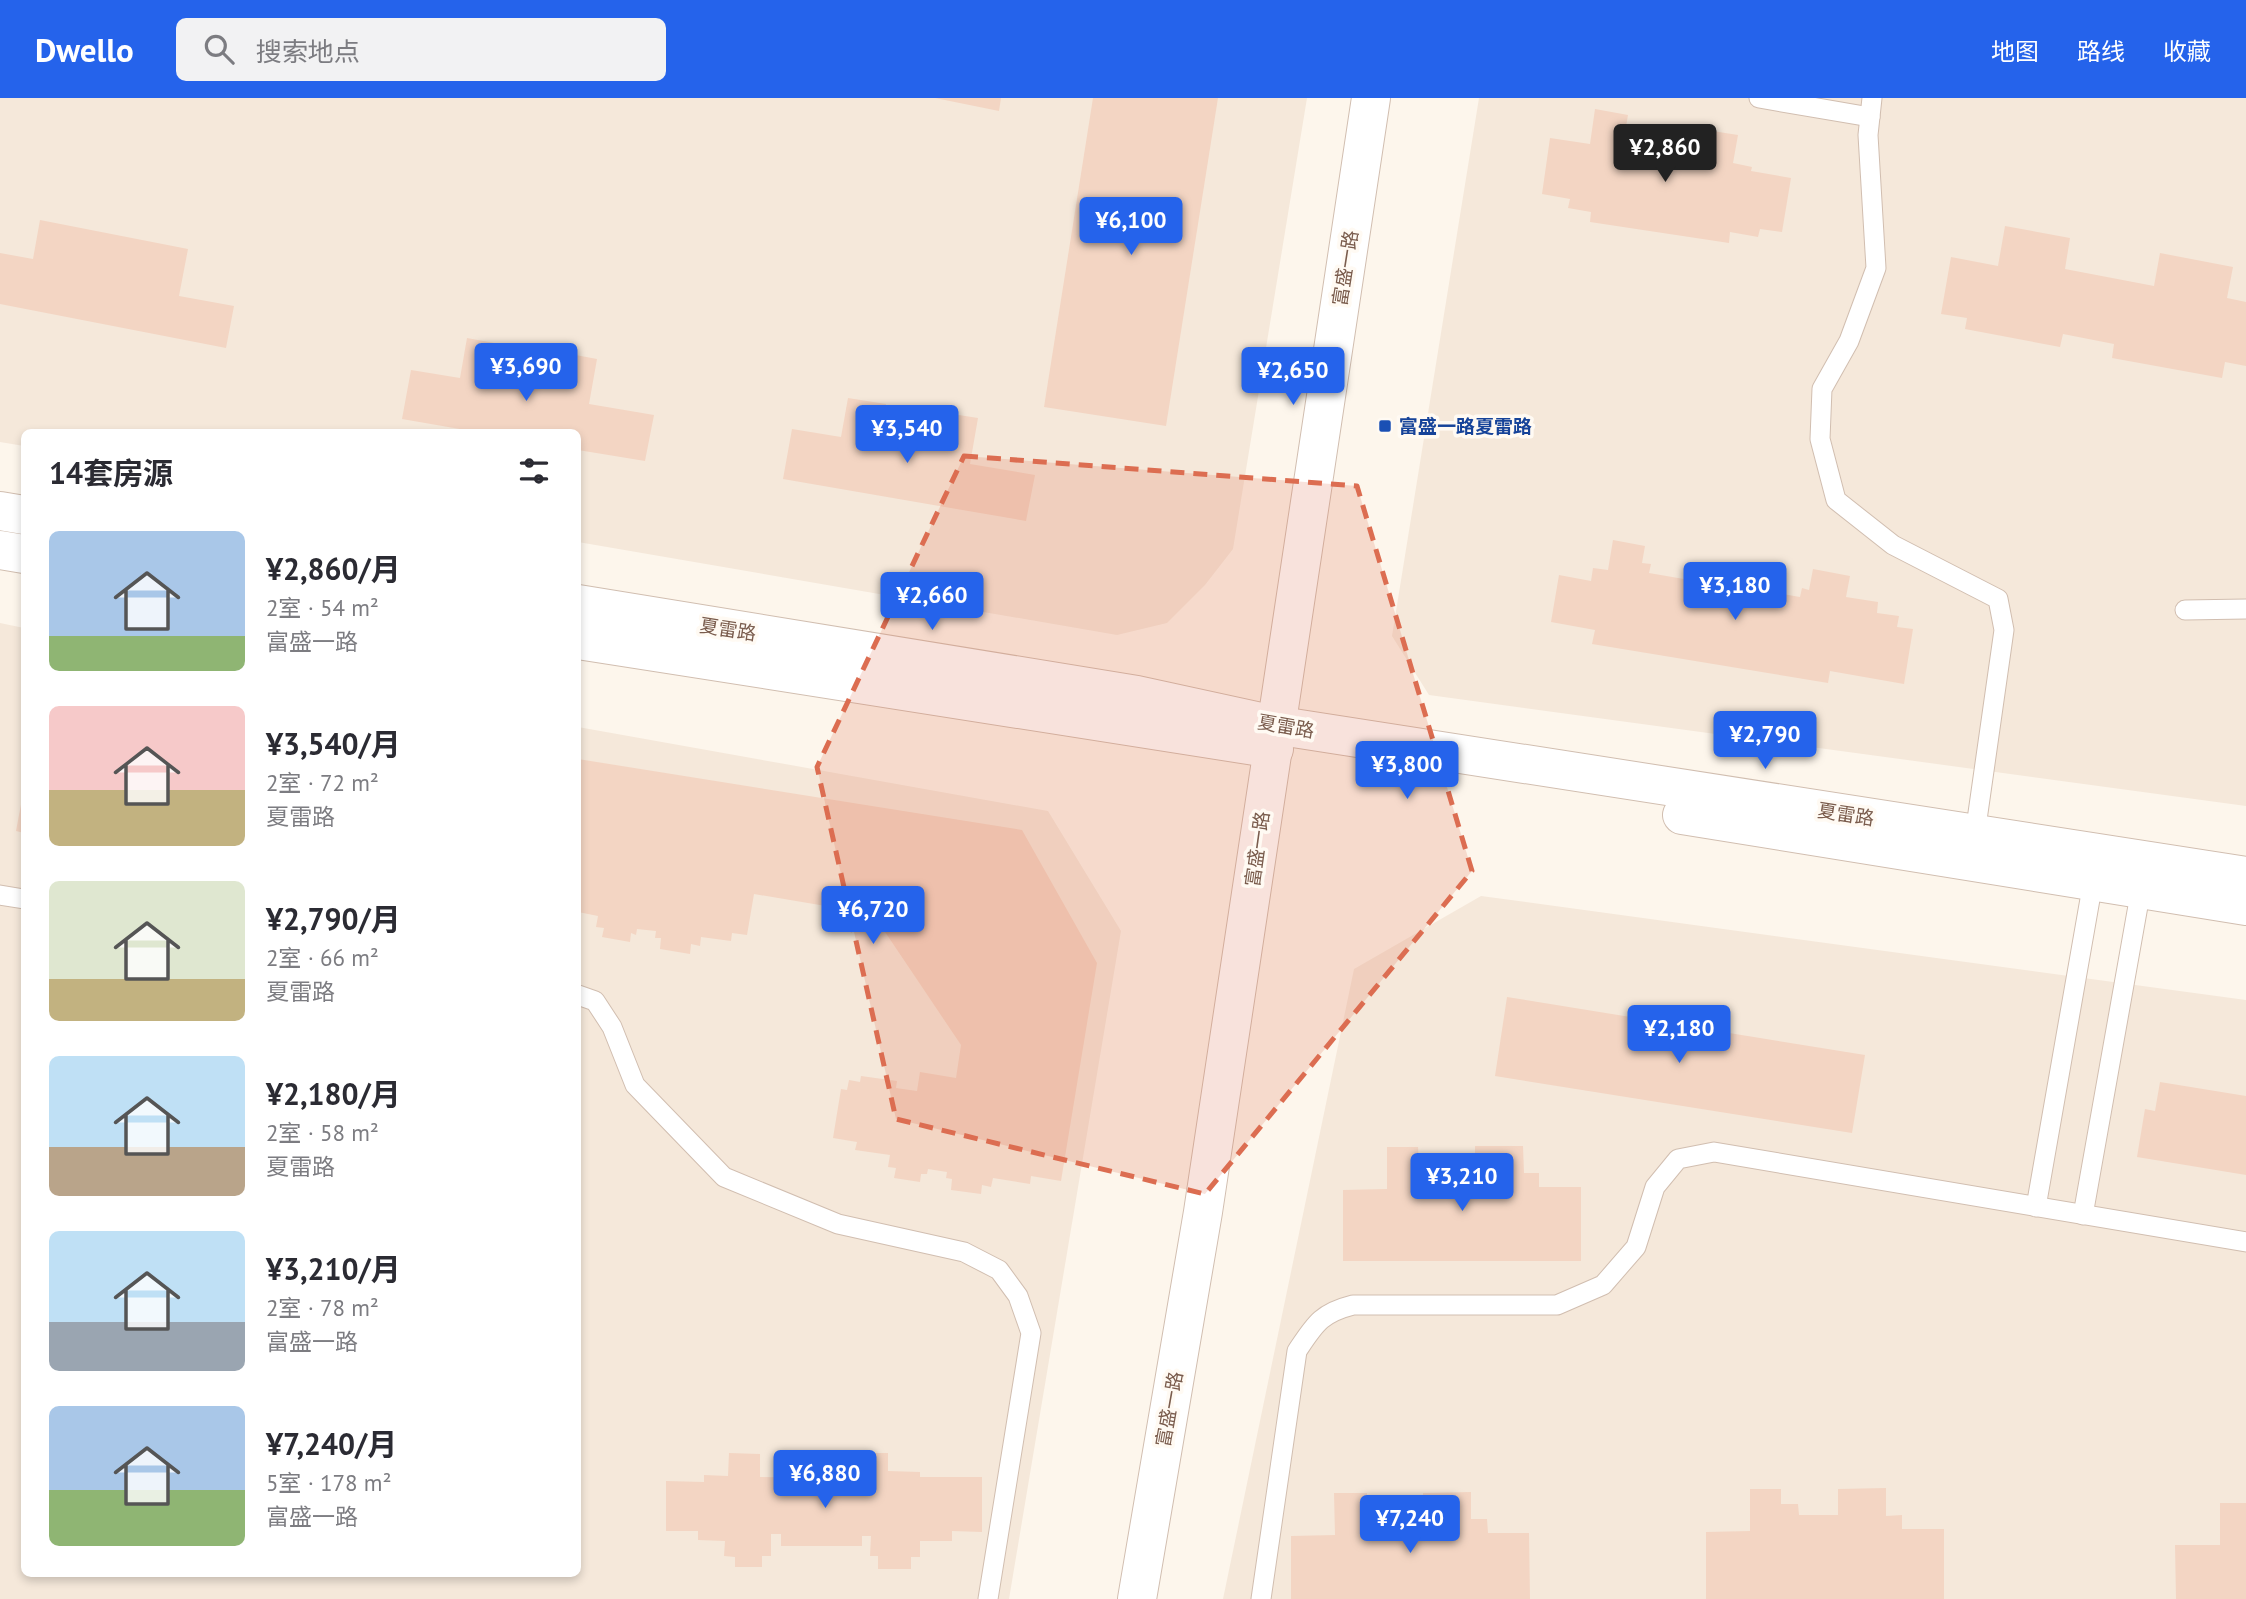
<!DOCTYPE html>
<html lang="zh">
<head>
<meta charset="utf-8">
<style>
  body { margin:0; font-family:"PT Sans","Noto Sans SC",sans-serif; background:#f2f2f3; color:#2b2b33; height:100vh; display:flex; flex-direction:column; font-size:26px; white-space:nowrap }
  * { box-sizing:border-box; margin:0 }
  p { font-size:23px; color:#7c7c81 }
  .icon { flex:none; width:38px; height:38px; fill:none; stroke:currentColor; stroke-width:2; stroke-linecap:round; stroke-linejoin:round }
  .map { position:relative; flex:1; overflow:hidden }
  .drawer { position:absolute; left:21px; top:331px; width:560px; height:1148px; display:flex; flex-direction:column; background:#fff; border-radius:10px; box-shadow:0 4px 10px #0003 }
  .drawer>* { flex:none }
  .price { position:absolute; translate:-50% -60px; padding:0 16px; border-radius:7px; background:#2563eb; color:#fff; font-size:23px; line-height:46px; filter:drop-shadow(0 2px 4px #0008) }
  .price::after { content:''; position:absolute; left:50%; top:42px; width:21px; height:16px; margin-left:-10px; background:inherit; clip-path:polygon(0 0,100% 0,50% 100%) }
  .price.selected { background:#222; color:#fff }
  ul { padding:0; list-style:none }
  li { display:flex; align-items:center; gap:21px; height:175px; padding:0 28px }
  li span { display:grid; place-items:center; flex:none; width:196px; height:140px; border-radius:10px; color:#555 }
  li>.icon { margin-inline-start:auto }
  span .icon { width:84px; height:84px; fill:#fffc; stroke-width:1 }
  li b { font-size:30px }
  h2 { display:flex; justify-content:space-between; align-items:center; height:84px; padding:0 28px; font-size:30px }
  header { display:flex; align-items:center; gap:42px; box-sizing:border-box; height:98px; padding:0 35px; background:#2563eb; color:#fff }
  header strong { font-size:33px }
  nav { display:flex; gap:38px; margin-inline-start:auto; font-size:24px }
  .search { width:490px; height:63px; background:#f2f2f3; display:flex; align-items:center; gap:18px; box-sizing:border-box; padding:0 24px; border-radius:10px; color:#7c7c81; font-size:26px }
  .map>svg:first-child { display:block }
  .residential { fill:#f5e8da }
  .building { fill:#f3d5c3 }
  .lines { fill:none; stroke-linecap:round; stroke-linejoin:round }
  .service-casing { stroke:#d1beb0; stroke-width:21 }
  .minor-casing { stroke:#d1beb0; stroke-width:40 }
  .tertiary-casing { stroke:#d1beb0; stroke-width:40 }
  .service { stroke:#fff; stroke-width:19 }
  .minor { stroke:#fff; stroke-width:38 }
  .tertiary { stroke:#fff; stroke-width:38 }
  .marked { fill:#dc6d51; fill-opacity:0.2; stroke:#dc6d51; stroke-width:5; stroke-dasharray:14 9; stroke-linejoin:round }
  .transit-dot { fill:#1a4fb4; stroke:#fffaf3; stroke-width:2.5 }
  .labels { text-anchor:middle; stroke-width:7; stroke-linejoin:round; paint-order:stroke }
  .street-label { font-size:19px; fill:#7a5c4d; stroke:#fffaf3 }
  .transit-label { font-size:19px; font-weight:bold; fill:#164399; stroke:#fffaf3; text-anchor:start }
</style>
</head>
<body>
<header>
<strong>Dwello</strong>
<div class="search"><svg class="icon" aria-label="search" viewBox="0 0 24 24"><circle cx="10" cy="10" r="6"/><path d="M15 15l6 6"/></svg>搜索地点</div>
<nav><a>地图</a><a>路线</a><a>收藏</a></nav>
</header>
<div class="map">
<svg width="2246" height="1501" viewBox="0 0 2246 1501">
  <rect width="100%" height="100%" fill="#fdf6ec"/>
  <g class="residential">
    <polygon points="0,0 1307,0 1233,451 1205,487 1167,525 1117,537 578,444 578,334 24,334 24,348 0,344"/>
    <polygon points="1479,0 2246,0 2246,708 1429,597 1392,538"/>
    <polygon points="0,525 24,530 24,1475 578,1475 578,629 1048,713 1121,833 1009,1501 0,1501"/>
    <polygon points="1481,798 2246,902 2246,1501 1223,1501 1354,871"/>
  </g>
  <g class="building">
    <polygon points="935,0 1001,0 999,13"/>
    <polygon points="1093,0 1218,0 1166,328 1044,309"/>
    <polygon points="1595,11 1628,17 1624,40 1703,52 1706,32 1738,37 1733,65 1752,69 1751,73 1791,80 1782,134 1760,131 1758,139 1730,134 1729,145 1590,124 1591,114 1568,110 1570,101 1542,96 1550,40 1590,46"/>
    <polygon points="40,122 188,151 179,198 234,208 226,250 0,206 0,155 33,161"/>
    <polygon points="2005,128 2070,140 2065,171 2154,188 2160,155 2233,169 2227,200 2246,204 2246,268 2225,264 2222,280 2112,260 2114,246 2063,236 2060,249 1965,231 1967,220 1941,216 1951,159 1998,168"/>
    <polygon points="467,240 505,247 501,273 560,283 565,255 597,261 589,306 654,317 645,363 578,352 578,334 477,334 402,321 411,272 460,280"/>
    <polygon points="848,300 886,306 882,333 941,343 946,315 978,320 970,366 1035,377 1026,423 783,381 792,331 841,339"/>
    <polygon points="1613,442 1645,448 1642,465 1651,466 1649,475 1707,485 1708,477 1749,484 1748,490 1800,499 1802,490 1809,492 1813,471 1850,478 1846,499 1878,504 1877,515 1899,518 1897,529 1913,531 1904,586 1830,573 1828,585 1592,546 1595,532 1551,524 1559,477 1591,483 1593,470 1608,472"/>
    <polygon points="578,661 1022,732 1097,865 1061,1083 1031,1078 1030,1086 993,1080 991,1089 982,1087 981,1096 951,1092 952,1081 946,1080 947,1074 928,1071 927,1076 921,1076 920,1084 894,1080 896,1070 888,1069 890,1057 855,1052 857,1044 833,1040 841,991 847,992 849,982 860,984 861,978 897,983 896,990 917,993 920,974 956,980 961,947 873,816 754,796 747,837 732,835 731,843 701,839 700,848 691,846 690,856 660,851 661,840 655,840 656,833 637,831 636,837 631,835 630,844 602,839 604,830 596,829 598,818 578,814"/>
    <polygon points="23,696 24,696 24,735 16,733"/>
    <polygon points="1507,899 1865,957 1852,1035 1495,978"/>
    <polygon points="2160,984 2246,998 2246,1077 2137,1059 2145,1011 2155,1013"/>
    <polygon points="1475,1048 1523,1048 1524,1075 1539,1075 1539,1089 1581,1089 1581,1163 1343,1163 1343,1092 1387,1091 1387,1049 1418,1049 1419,1064 1436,1064 1436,1075 1475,1075"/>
    <polygon points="729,1355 760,1356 760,1379 862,1381 863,1355 888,1355 888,1373 920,1374 920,1379 982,1379 982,1434 952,1433 952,1443 920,1443 920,1459 911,1459 911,1471 878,1471 878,1458 870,1458 871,1438 862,1438 862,1448 781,1448 781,1436 771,1436 771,1458 762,1458 762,1469 735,1469 735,1459 724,1458 725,1443 698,1442 698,1433 666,1433 666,1383 704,1384 704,1377 728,1378"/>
    <polygon points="1886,1390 1886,1418 1902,1417 1902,1431 1944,1431 1944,1501 1706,1501 1706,1434 1750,1433 1750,1391 1781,1391 1781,1406 1798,1406 1799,1417 1838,1417 1838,1391"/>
    <polygon points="1471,1394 1471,1421 1487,1421 1488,1435 1529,1435 1530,1501 1291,1501 1291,1438 1335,1437 1334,1395 1367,1395 1367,1410 1383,1410 1383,1421 1423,1421 1423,1395"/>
    <polygon points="2220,1405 2246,1405 2246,1501 2176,1501 2175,1447 2220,1447"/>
  </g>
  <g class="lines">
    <defs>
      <g id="service">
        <polyline points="1759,0 1870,19"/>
        <polyline points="1872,0 1868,37 1876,170 1849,243 1822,291 1820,341 1836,402 1893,447 1998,501 2004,532 1975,736"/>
        <polyline points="2185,512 2246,511"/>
        <polyline points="0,797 24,801"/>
        <polyline points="578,897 595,903 612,929 635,987 724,1079 838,1126 964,1154 999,1172 1018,1198 1031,1235 988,1501"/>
        <polyline points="2036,1109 2093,784"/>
        <polyline points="2083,1117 2141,791"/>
        <path d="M1261,1501L1297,1253C1315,1226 1321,1215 1353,1207H1557L1603,1187L1636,1149L1655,1089L1678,1061L1714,1054L2246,1144"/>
      </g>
      <polyline id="minor" points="1137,1501 1203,1114 1371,0"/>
      <g id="tertiary">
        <polyline points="0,413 24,417"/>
        <polyline points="0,452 24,456"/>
        <polyline points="578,506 1137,597 1274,627 2246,778"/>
        <polyline points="578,542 1274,651"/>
        <polyline points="1682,717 2246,808"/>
      </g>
    </defs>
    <use href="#service" class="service-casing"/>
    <use href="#minor" class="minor-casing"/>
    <use href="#tertiary" class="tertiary-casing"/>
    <use href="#service" class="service"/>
    <use href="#minor" class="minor"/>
    <use href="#tertiary" class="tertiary"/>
  </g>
  <path class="marked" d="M964,358L1357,388L1472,773L1205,1096L896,1021L817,669Z"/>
  <rect class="transit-dot" x="1378" y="321" width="14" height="14" rx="3.5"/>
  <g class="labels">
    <g class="street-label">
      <text transform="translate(1345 170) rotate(-81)" y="7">富盛一路</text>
      <text transform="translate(728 531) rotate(9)" y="7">夏雷路</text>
      <text transform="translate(1286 628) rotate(10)" y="7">夏雷路</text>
      <text transform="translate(1846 716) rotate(9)" y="7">夏雷路</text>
      <text transform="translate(1257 751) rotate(-82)" y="7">富盛一路</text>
      <text transform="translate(1169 1311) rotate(-80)" y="7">富盛一路</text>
    </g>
    <g class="transit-label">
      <text x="1399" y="335">富盛一路夏雷路</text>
    </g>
  </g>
</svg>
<b class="price selected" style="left:1665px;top:86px">¥2,860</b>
<b class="price" style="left:1131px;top:159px">¥6,100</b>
<b class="price" style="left:526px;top:305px">¥3,690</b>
<b class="price" style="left:1293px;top:309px">¥2,650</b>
<b class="price" style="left:907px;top:367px">¥3,540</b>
<b class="price" style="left:1735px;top:524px">¥3,180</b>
<b class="price" style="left:932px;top:534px">¥2,660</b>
<b class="price" style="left:1765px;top:673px">¥2,790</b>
<b class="price" style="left:1407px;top:703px">¥3,800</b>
<b class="price" style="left:873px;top:848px">¥6,720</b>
<b class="price" style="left:1679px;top:967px">¥2,180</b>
<b class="price" style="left:1462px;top:1115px">¥3,210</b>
<b class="price" style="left:825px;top:1412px">¥6,880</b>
<b class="price" style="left:1410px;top:1457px">¥7,240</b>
<section class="drawer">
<h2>14套房源<svg class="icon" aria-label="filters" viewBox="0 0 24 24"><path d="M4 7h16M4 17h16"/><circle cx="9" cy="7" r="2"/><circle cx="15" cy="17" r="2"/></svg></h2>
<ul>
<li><span style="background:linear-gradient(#a9c7e8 75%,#8fb573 0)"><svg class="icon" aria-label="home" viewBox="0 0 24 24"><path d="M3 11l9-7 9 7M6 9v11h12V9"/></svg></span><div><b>¥2,860/月</b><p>2室 · 54 m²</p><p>富盛一路</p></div></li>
<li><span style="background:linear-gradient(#f6c9c9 60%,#c2b280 0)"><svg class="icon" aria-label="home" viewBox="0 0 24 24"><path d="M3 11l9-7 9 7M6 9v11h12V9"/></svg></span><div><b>¥3,540/月</b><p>2室 · 72 m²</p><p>夏雷路</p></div></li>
<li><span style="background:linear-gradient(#dfe7d0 70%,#c2b280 0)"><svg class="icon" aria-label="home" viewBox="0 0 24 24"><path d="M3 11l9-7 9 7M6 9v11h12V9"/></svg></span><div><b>¥2,790/月</b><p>2室 · 66 m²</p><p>夏雷路</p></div></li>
<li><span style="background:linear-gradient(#bfe0f5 65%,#b9a48a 0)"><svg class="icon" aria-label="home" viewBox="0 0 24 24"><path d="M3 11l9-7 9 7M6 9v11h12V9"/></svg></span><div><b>¥2,180/月</b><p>2室 · 58 m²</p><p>夏雷路</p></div></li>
<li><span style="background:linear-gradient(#bfe0f5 65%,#9aa5b1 0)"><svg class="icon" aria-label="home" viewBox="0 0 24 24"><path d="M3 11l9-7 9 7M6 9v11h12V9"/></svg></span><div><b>¥3,210/月</b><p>2室 · 78 m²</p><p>富盛一路</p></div></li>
<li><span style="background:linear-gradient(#a9c7e8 60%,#8fb573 0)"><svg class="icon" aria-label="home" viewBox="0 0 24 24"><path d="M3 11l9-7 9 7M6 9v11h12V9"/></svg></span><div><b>¥7,240/月</b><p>5室 · 178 m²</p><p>富盛一路</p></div></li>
</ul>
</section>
</div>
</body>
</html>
